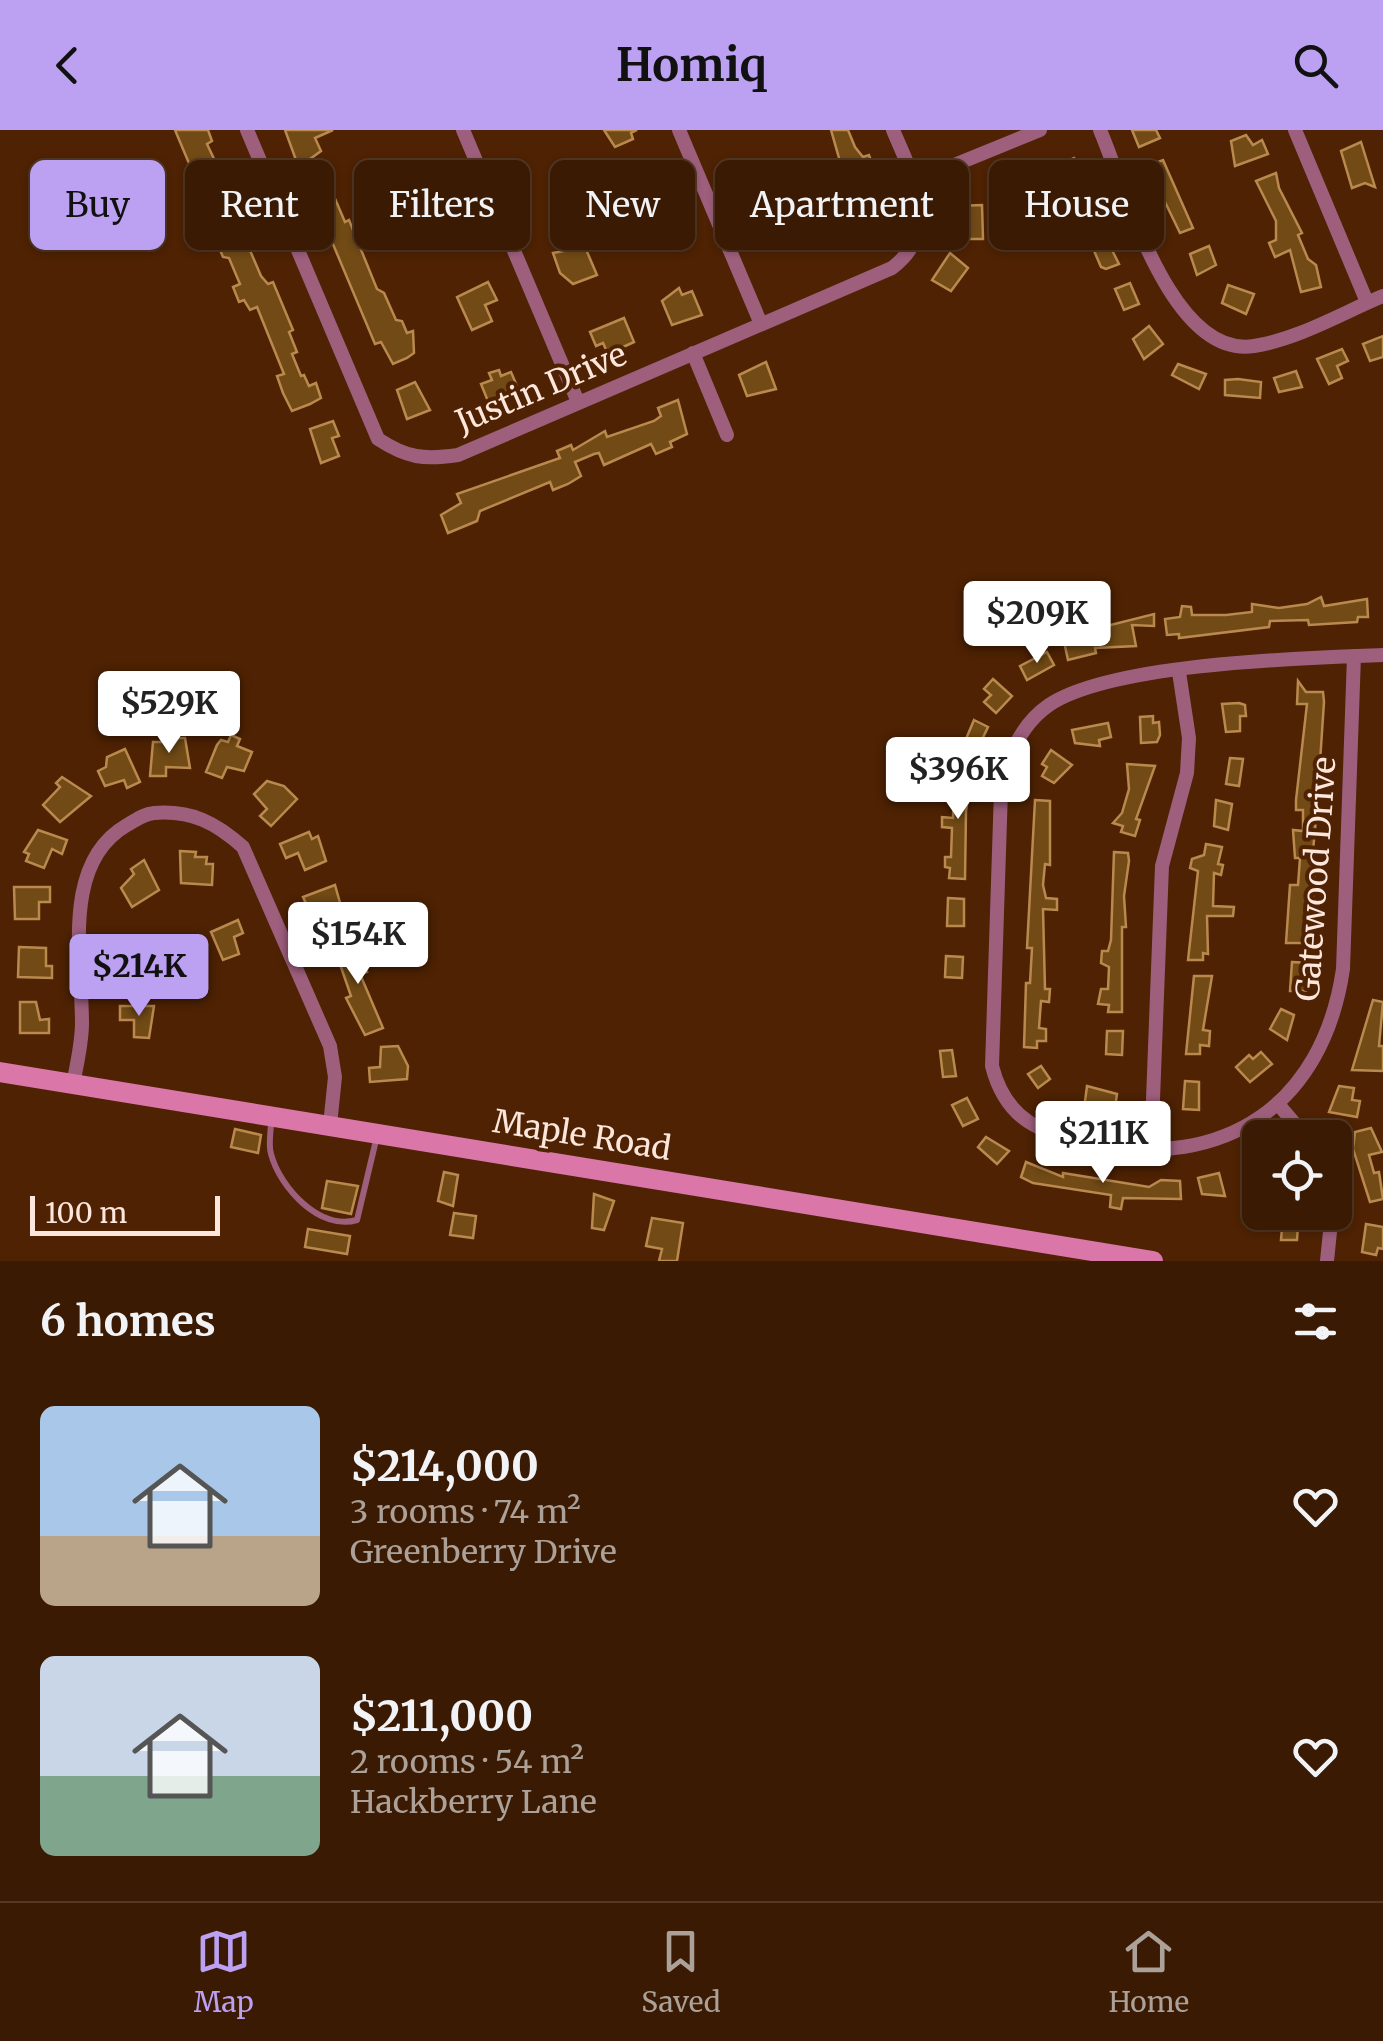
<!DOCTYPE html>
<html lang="en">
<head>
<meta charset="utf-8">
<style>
  body { margin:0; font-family:Merriweather,serif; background:#41230c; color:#f1f3f6; height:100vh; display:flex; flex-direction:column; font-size:38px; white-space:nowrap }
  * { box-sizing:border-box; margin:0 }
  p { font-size:32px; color:#aba199 }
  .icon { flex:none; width:55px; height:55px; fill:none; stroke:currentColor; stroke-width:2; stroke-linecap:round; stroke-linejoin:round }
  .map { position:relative; height:1131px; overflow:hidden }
  .panel { display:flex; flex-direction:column; background:#3a1a02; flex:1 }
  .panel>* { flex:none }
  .top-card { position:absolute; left:30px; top:30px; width:1325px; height:90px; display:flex; gap:20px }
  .controls { position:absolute; left:1242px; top:990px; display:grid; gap:20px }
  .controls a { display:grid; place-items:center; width:110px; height:110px; border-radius:15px; background:#3a1a02; box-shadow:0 2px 8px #0004,0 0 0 2px #543824; font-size:50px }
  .scale { position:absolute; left:30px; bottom:25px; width:190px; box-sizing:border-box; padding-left:10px; border:5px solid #fde6db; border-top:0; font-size:28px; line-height:35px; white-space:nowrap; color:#fde6db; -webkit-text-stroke:8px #4e2203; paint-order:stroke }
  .price { position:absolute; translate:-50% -85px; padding:0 22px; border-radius:10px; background:#fff; color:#222; font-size:32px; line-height:65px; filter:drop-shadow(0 2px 5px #0008) }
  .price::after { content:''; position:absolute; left:50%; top:60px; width:30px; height:22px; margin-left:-15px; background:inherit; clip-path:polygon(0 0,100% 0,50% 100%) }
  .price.on { background:#bca0f2; color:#111 }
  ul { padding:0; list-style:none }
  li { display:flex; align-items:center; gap:30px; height:250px; padding:0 40px }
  li span { display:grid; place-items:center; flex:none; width:280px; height:200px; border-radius:15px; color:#555 }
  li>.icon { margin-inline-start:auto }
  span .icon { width:120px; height:120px; fill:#fffc; stroke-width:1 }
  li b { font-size:42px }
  h2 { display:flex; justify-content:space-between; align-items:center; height:120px; padding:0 40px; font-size:42px }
  .pill { padding:0 35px; border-radius:15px; background:#3a1a02; box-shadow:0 2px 8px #0004,0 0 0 2px #543824; font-size:35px; line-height:90px }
  .pill.on { background:#bca0f2; color:#111 }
  header { display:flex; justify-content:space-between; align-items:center; height:130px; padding:0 40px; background:#bca0f2; color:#111; font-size:45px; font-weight:700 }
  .menu { display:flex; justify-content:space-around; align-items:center; height:140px; border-top:2px solid #543824; background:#3a1a02; font-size:28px; color:#aba199 }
  .menu a { display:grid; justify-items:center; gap:5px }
  .menu .on { color:#bca0f2 }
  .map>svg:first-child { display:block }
  .building { fill:#714a15; stroke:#ba894e; stroke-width:2.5 }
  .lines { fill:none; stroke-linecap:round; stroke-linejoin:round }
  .lane { stroke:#9e5f7d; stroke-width:6 }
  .street { stroke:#9e5f7d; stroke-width:14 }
  .secondary { stroke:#db76a8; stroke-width:20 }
  .labels { text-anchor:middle; stroke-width:8; stroke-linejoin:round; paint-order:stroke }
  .street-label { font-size:32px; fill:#fde6db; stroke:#4e2203 }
</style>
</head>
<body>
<header><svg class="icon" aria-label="back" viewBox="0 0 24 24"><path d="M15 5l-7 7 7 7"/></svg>Homiq<svg class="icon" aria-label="search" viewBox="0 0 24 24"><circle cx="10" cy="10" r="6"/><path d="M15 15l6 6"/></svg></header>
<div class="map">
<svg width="1383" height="1131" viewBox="0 0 1383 1131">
  <rect width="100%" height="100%" fill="#4e2203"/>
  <g class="building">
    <polygon points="175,0 208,0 212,11 207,14 232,67 227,70 238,96 244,104 251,101 257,115 249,118 261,146 268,154 273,152 293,200 289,202 297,222 292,224 301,246 304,245 309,256 316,253 321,268 310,274 292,281 283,263 277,246 284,244 257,177 250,180 244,170 239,172 233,157 240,154 229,128 223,127 217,113 213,114 209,106 216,103 207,79 201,81 192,60 199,57"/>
    <polygon points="285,0 333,0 315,8 321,21 310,29 320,53 327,50 345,92 349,90 377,159 384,163 396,190 402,191 407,203 413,201 414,223 407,228 393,234 381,212 375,214 322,88 311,71"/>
    <polygon points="604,0 637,0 631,3 633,9 615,17"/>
    <polygon points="831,0 848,0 855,17 863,27 869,25 874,39 867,42 889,94 874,100 869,88 854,90 849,78 856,75 847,50 837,50 834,42 841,35"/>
    <polygon points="1132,0 1156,0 1160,8 1139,17"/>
    <polygon points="1246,5 1253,15 1262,10 1268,24 1235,36 1231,11"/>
    <polygon points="1361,12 1375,57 1365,53 1352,58 1341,21"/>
    <polygon points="1074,28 1085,48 1070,54 1064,43 1041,53 1037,44"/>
    <polygon points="655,30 664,50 659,52 663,60 651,65 648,56 643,58 635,38"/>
    <polygon points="1163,30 1193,98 1180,103 1150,41 1150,35"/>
    <polygon points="1276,43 1279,58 1302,103 1298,105 1308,129 1316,135 1321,157 1301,162 1290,120 1275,127 1269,113 1276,110 1276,91 1256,51"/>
    <polygon points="445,47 460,88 439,96 421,67 425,65 423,59"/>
    <polygon points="1094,67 1103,87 1087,94 1080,73"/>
    <polygon points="982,75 983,109 960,109 958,76"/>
    <polygon points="1107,110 1119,134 1106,139 1101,137 1092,116"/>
    <polygon points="1209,116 1216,135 1197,145 1190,124"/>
    <polygon points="585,117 597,145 573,154 560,143 553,123"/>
    <polygon points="950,123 968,138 951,161 932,150"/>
    <polygon points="488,152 497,170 485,175 492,191 472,200 457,167"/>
    <polygon points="1130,153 1139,174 1124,180 1115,159"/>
    <polygon points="1228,155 1254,164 1246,184 1222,173"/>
    <polygon points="679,158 682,165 692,161 702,185 672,195 662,171"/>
    <polygon points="624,188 634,212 608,224 603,213 596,216 590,202"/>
    <polygon points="1149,196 1163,214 1144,229 1133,209"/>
    <polygon points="1383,206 1383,227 1370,231 1363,214"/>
    <polygon points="1342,219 1348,231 1337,236 1342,248 1329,254 1317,229"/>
    <polygon points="766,232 776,259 747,266 739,245"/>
    <polygon points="1178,234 1206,244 1199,259 1172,245"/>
    <polygon points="499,240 501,246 511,242 520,263 490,276 481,254 492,250 489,243"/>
    <polygon points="1296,241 1302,257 1279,262 1274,248"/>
    <polygon points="1238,249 1261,252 1260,268 1225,265 1225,250"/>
    <polygon points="415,252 430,280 407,289 397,260"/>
    <polygon points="678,270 687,304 670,312 672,317 656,324 651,314 604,335 599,323 594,324 575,332 581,346 568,354 553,360 550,352 480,381 477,391 448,403 441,385 461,373 457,364 560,328 557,321 571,315 573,320 605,301 607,307 654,291 661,286 658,278"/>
    <polygon points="333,291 339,306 332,308 339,326 321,333 310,299"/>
    <polygon points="1321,467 1324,476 1367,469 1368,487 1358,487 1357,492 1309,495 1308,490 1270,491 1269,497 1179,508 1179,504 1167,505 1165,489 1180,487 1182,476 1191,477 1192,485 1226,485 1252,482 1252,474 1279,478 1307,474"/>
    <polygon points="1154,484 1154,496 1132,495 1136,516 1095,518 1096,523 1068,530 1063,507"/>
    <polygon points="1047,522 1054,535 1027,550 1020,536"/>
    <polygon points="993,549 1012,566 996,583 984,572 991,565 984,559"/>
    <polygon points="1298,551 1306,562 1323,562 1324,572 1320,632 1314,643 1313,668 1318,668 1311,742 1315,742 1311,797 1316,797 1315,813 1286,813 1290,755 1298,755 1300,728 1295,728 1293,700 1303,701 1303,680 1296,680 1296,670 1307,574 1297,574"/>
    <polygon points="1239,573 1245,575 1246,586 1240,586 1240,601 1226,602 1222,574"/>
    <polygon points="1153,586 1153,593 1159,592 1160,605 1157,612 1141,613 1140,587"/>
    <polygon points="974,590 988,597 976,622 963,616"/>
    <polygon points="1108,593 1111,607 1099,610 1100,616 1075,613 1072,600"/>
    <polygon points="231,605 240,609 237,616 252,622 244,641 227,637 222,648 206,642 217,615 221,610 228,612"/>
    <polygon points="169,608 185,608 190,638 166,637 166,646 150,646 153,612 169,612"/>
    <polygon points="125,619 140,652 127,658 124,650 105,656 98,641 106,637 107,627"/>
    <polygon points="1051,620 1072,635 1054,653 1042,646 1047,637 1042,634"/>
    <polygon points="1230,628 1243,629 1239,656 1226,654"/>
    <polygon points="1127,634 1155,636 1136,689 1140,690 1135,706 1121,702 1123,696 1113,693 1122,683 1129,659"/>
    <polygon points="949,637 972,641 966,681 965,749 949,748 950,738 945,737 945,727 951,727 952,698 942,697 942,687 953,688 954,649 947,648"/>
    <polygon points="62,647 91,666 60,692 43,675 60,657 56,653"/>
    <polygon points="267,651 284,656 297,669 271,696 260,686 267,679 254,664"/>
    <polygon points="1035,670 1050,671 1050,735 1045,734 1043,755 1046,768 1057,769 1057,780 1043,779 1045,859 1050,859 1049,872 1041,871 1039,898 1046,899 1046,911 1037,911 1037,918 1024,917 1026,853 1030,853 1032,818 1027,818"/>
    <polygon points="1216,670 1232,674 1228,700 1214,696"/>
    <polygon points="38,700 67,710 62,724 52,719 44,738 26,731 29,724 24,722"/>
    <polygon points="309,702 312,709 318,706 326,731 305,740 298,723 286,728 280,714"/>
    <polygon points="1206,714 1222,717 1218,734 1223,735 1221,745 1214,743 1213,776 1234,777 1233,786 1207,786 1208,824 1203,823 1203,830 1188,830 1198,741 1190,738 1192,729 1204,725"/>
    <polygon points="180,721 196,722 195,727 207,727 206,734 213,734 212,755 181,753"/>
    <polygon points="1114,722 1128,723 1129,731 1124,766 1126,797 1122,797 1122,882 1108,882 1109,875 1098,874 1101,859 1108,859 1109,837 1101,833 1102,821 1108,821 1111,810"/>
    <polygon points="144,730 159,760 132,777 121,758 134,744 131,739"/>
    <polygon points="335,755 344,787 327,793 316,777 309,780 303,767"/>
    <polygon points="14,757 50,757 50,772 39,772 39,789 15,789"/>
    <polygon points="948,768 964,769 964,796 947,796"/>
    <polygon points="238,790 243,803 234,807 239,824 223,830 211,802"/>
    <polygon points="353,809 367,842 360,844 383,898 365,905 346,868 351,866 334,817"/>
    <polygon points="124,816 148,816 149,846 119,846"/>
    <polygon points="19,817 46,818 46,836 52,836 52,848 18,847"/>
    <polygon points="946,826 963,827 962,848 945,847"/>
    <polygon points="1292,832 1311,833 1306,861 1290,861"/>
    <polygon points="1194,846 1212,846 1203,900 1210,901 1209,916 1200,915 1200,924 1186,924"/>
    <polygon points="1373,870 1383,872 1379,916 1383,916 1383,941 1352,940"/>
    <polygon points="20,872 36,872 40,890 49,889 49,903 20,903"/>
    <polygon points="120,876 154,876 149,908 134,907 134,890 120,890"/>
    <polygon points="1281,879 1294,885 1287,910 1270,899"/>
    <polygon points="1107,901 1123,901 1122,925 1106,924"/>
    <polygon points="398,916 408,936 407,949 370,952 369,938 380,937 381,917"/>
    <polygon points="952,920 956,946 943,947 940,921"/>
    <polygon points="1261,922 1272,934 1250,952 1236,937 1249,925 1253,929"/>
    <polygon points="1041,936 1050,949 1038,958 1028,944"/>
    <polygon points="1185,951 1199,952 1199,980 1183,979"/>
    <polygon points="1087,956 1117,964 1115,978 1084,979"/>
    <polygon points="1339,956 1354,958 1352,970 1360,971 1357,987 1329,982"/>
    <polygon points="967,968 978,989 963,996 952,975"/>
    <polygon points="1371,998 1382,1022 1369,1025 1374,1043 1379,1042 1383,1069 1370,1072 1353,1019 1355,1002"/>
    <polygon points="235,999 261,1005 258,1023 231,1017"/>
    <polygon points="986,1007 1009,1021 997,1034 978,1017"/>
    <polygon points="1026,1032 1063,1047 1063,1043 1149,1057 1161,1050 1180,1051 1181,1069 1123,1068 1121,1079 1110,1077 1111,1065 1033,1053 1021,1047"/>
    <polygon points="444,1042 458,1045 453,1076 438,1071"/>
    <polygon points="1219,1043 1225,1066 1202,1064 1198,1048"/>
    <polygon points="327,1051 358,1056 351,1084 322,1078"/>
    <polygon points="594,1064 614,1071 604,1100 592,1098"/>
    <polygon points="1284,1082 1299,1082 1297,1110 1281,1110 1282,1098 1272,1098 1273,1086"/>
    <polygon points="454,1083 476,1086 473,1108 450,1105"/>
    <polygon points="652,1088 683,1093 677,1131 659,1131 662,1119 646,1116"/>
    <polygon points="1366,1094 1383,1097 1383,1119 1378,1118 1376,1125 1362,1122"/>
    <polygon points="308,1099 350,1106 347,1124 305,1117"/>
  </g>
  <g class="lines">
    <path class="lane" d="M271,992C271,1002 268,1014 271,1024C280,1058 320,1101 357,1090L377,1006"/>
    <g class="street">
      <path d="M247,0L378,309C407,328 424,330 458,325L892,138C943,99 913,48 893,0"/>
      <polyline points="463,0 578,272"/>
      <polyline points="679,0 761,194"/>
      <path d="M1100,0C1126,61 1171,229 1254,216C1299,209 1342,183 1383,166"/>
      <polyline points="1295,0 1367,172"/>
      <polyline points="915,51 1040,0"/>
      <polyline points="693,223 727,305"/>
      <path d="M1354,526L1343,839C1323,975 1225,1040 1092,1014C1041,1003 1006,991 992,936L1001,660C1007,628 1020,595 1049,575C1112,533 1304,528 1383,525"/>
      <path d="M73,954C77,934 82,913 82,893C82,829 61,733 127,695C136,690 143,684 154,683C192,680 216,693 243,717L330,916L335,947L330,995"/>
      <polyline points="1278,974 1307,1008"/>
      <polyline points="1151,1021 1162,736 1187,643 1189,608 1179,542"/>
      <polyline points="1327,1131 1332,1082"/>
    </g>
    <polyline class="secondary" points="0,942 1153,1131"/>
  </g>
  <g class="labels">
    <g class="street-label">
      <text transform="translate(541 258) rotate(-23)" y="11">Justin Drive</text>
      <text transform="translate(1316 749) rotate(-86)" y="11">Gatewood Drive</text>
      <text transform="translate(582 1005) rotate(9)" y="11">Maple Road</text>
    </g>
  </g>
</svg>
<div class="controls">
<a><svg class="icon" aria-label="locate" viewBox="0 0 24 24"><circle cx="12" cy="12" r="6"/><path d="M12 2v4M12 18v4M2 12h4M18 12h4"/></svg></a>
</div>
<div class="scale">100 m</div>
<b class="price" style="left:1037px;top:536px">$209K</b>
<b class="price" style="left:169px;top:626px">$529K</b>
<b class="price" style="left:958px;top:692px">$396K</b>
<b class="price" style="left:358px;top:857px">$154K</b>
<b class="price on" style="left:139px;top:889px">$214K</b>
<b class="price" style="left:1103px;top:1056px">$211K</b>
<div class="top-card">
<a class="pill on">Buy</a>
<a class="pill">Rent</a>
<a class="pill">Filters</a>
<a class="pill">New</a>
<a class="pill">Apartment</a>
<a class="pill">House</a>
</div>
</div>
<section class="panel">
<h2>6 homes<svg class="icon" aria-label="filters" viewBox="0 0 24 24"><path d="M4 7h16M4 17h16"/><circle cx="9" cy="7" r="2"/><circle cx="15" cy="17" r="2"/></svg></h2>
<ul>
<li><span style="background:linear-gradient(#a9c7e8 65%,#b9a48a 0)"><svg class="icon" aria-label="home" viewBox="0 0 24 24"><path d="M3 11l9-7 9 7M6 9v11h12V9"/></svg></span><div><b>$214,000</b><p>3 rooms · 74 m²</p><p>Greenberry Drive</p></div><svg class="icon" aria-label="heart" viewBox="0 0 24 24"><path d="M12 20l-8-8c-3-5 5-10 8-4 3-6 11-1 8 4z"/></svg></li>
<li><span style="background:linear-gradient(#c9d6e8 60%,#7fa58c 0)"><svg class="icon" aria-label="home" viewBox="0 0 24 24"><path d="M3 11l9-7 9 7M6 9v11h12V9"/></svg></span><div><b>$211,000</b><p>2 rooms · 54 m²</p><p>Hackberry Lane</p></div><svg class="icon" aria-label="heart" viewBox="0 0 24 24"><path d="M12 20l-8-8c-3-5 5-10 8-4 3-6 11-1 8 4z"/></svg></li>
</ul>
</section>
<nav class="menu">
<a class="on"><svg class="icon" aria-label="map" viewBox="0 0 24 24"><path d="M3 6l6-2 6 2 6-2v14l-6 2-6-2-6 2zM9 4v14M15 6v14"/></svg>Map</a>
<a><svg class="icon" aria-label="saved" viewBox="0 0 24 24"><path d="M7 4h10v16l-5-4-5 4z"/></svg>Saved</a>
<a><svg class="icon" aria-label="home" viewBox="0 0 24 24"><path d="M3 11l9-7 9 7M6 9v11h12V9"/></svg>Home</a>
</nav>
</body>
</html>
